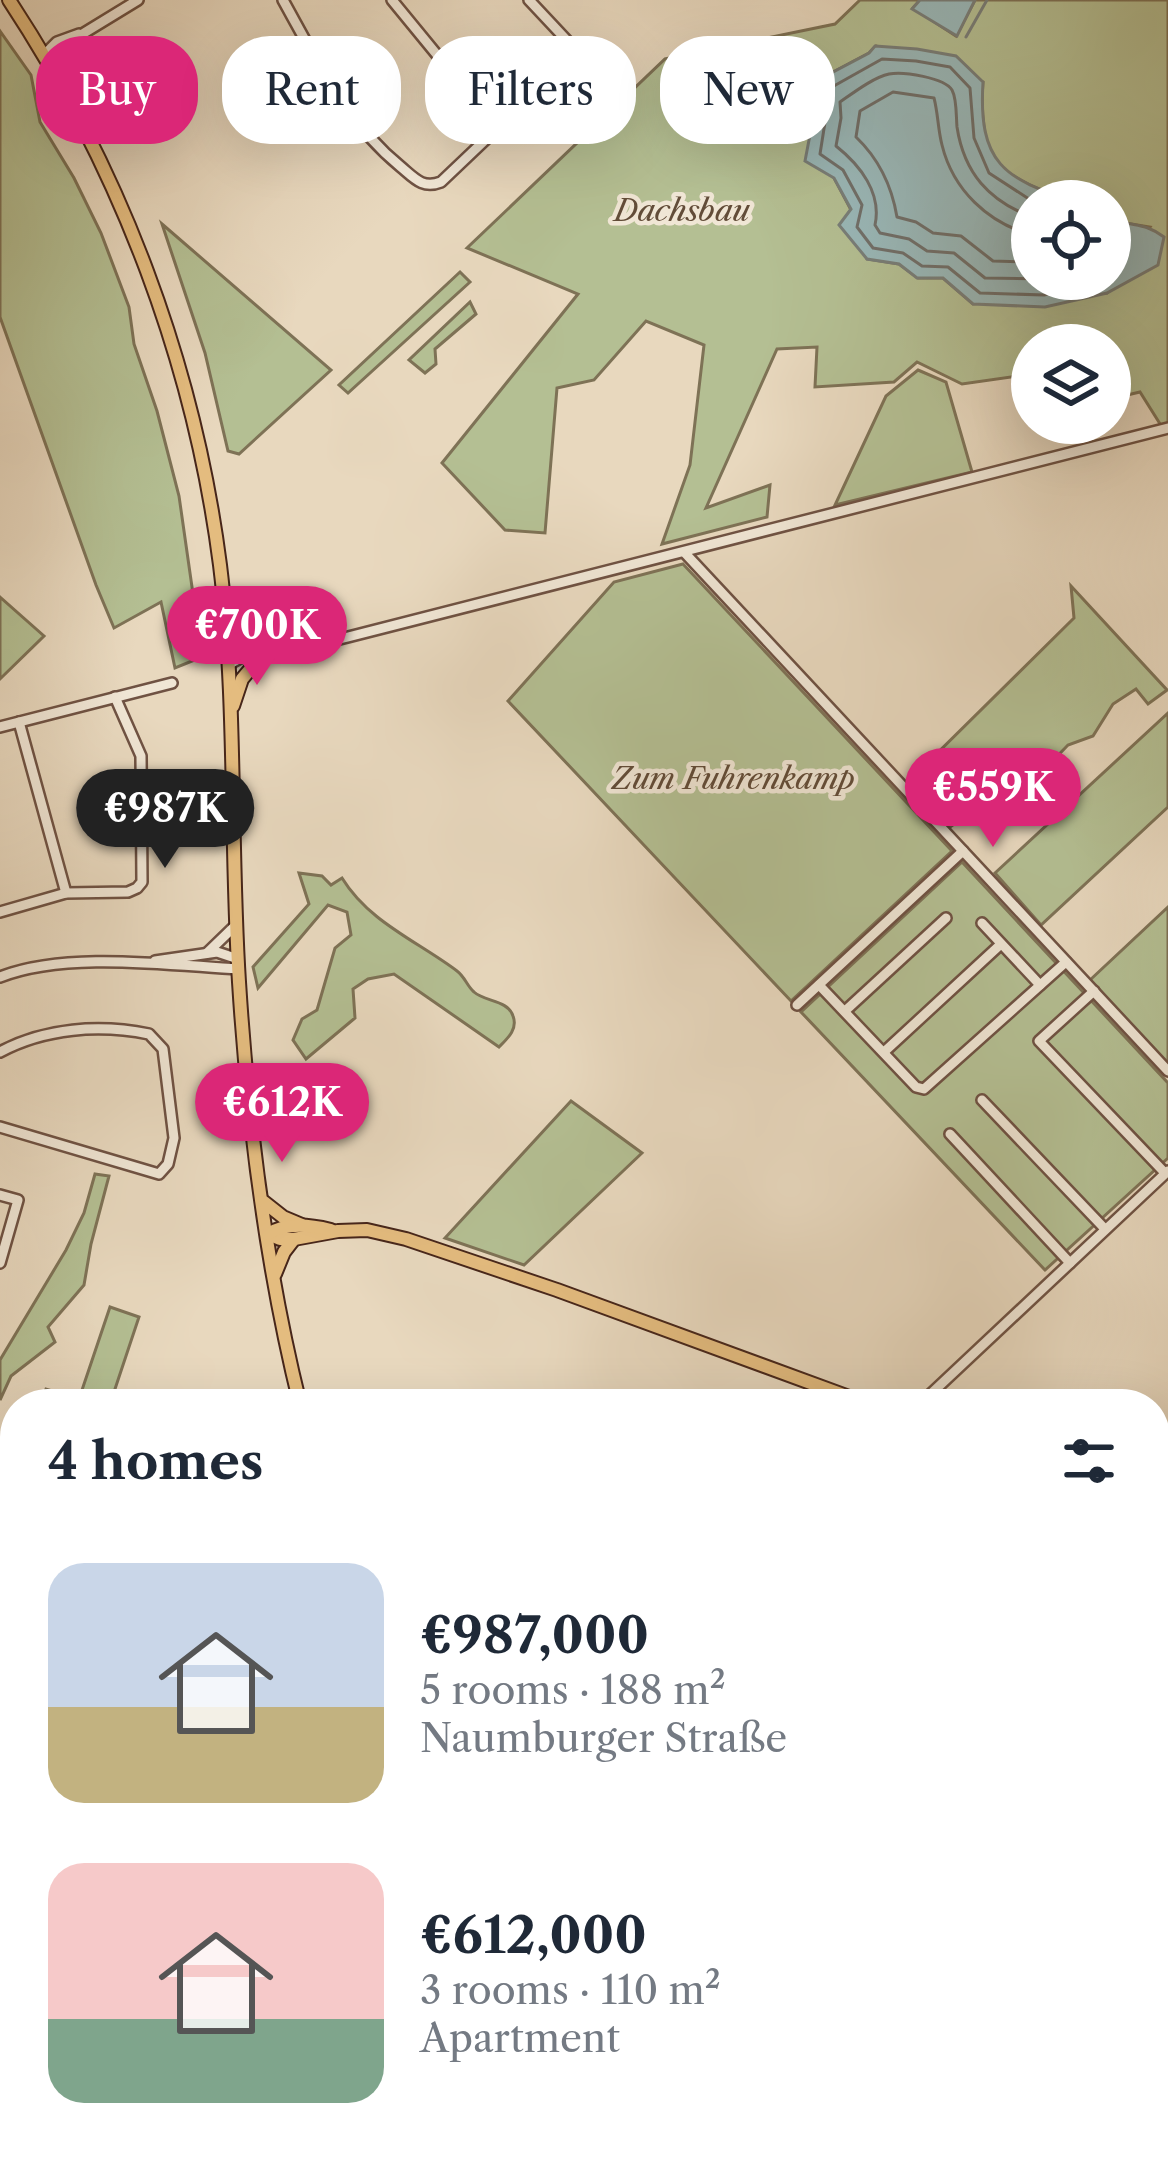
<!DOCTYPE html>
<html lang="en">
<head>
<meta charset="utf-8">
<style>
  body { margin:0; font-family:"Libre Caslon Text",serif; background:#f2f2f3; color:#1f2937; height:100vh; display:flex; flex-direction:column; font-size:45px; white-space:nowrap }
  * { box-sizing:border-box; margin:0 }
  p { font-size:39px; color:#747a83 }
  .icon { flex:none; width:66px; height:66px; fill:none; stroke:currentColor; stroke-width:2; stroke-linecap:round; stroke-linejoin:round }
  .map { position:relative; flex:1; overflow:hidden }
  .drawer { position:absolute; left:0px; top:1389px; width:1170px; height:771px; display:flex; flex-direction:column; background:#fff; border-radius:48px 48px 0 0; box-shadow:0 12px 48px #0002 }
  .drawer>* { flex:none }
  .hud { position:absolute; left:36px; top:36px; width:1098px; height:108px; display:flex; gap:24px }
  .buttons { position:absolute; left:1011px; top:180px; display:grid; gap:24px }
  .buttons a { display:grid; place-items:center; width:120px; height:120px; border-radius:50%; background:#fff; box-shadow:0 12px 48px #0002; font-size:60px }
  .price { position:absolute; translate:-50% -102px; padding:0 27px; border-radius:42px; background:#db2777; color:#fff; font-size:39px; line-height:78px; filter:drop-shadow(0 3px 6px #0008) }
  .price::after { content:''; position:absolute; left:50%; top:72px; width:36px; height:27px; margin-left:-18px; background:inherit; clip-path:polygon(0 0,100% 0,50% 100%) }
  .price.current { background:#222; color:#fff }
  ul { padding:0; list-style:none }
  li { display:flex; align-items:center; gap:36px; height:300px; padding:0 48px }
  li span { display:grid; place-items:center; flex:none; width:336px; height:240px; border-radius:36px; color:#555 }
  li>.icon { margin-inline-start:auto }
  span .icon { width:144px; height:144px; fill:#fffc; stroke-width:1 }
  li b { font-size:51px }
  h2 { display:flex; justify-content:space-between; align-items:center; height:144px; padding:0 48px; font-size:51px }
  .tag { padding:0 42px; border-radius:48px; background:#fff; box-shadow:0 12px 48px #0002; font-size:42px; line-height:108px }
  .tag.current { background:#db2777; color:#fff }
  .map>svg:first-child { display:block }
  .green { fill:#b4bf93; stroke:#7e7256; stroke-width:3; fill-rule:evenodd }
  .water { fill:#99b8b9; stroke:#787e79; stroke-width:3 }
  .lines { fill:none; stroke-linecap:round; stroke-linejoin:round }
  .shore { stroke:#706f6a; stroke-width:3 }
  .stream { stroke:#787e79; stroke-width:3 }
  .minor-casing { stroke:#6f5243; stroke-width:14 }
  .major-casing { stroke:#47261a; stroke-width:16 }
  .minor { stroke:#f0e6d5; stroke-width:9 }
  .major { stroke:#e4bc7f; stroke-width:12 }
  .labels { text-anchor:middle; stroke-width:9; stroke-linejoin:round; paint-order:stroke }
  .park-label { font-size:30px; font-style:italic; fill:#624c38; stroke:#f0e6d5 }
</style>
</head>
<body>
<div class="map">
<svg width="1168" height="2159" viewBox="0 0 1168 2159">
  <rect width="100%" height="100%" fill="#e8d8be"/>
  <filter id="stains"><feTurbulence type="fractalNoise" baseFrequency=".00167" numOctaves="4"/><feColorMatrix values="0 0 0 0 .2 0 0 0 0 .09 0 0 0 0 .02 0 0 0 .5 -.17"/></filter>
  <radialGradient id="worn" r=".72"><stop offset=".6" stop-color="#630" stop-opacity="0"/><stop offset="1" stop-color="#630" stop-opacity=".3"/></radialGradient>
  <g class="green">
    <path d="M860,0H920L913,8L956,36L975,0H1168V425L1162,427L1140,392L1110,399V345H1032V374L962,384L917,362L894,382L815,387L817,347L777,349L706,508L770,485L767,517L662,544L690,465L704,345L646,321L594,380L557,388L545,533L505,530L442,463L578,294L467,248L665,59L835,24ZM876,46L983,82C981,107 982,147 1000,167C1005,172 1011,174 1017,178C1047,196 1075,201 1110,201V217L1119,222L1150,227L1107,293L973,304L943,278H918L899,264L867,259L851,210L834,178L814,114L742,111L752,78L801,89L869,53Z"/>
    <polygon points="0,31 31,75 40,122 74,178 101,233 129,307 134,344 157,411 179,496 202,657 175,668 161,602 114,628 96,585 0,317"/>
    <polygon points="162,224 331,370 239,454 228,451 205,353"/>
    <polygon points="460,272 470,282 348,393 339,385"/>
    <polygon points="470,302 476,314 435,349 436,364 425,373 409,360"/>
    <polygon points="918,370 946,382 972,472 835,505 886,396"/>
    <polygon points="683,564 952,851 791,1001 508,701 614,582"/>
    <polygon points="1071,586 1167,690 1148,704 1136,689 1113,704 1093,736 1068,745 1040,774 993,793 949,828 906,784 1074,618"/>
    <polygon points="0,597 44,636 0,679"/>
    <polygon points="1168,713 1168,807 1041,925 995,873"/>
    <polygon points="962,862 1168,1083 1168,1158 1045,1270 801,1012"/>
    <path d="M299,873L322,876L331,885L342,878C369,922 417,941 457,971C465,977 467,986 474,992C485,1002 508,1000 513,1016C518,1029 508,1038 499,1047L394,974L368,979L353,989L355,1018L306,1059L293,1040L302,1019L317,1010L335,948L351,935L347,912L328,905L258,988L253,967L309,904Z"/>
    <polygon points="1168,907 1168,1071 1090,980"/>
    <polygon points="571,1101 642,1153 524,1265 445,1238"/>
    <polygon points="95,1174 109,1176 91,1244 84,1285 48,1327 55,1342 11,1376 0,1400 0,1360 66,1250 84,1213"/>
    <polygon points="110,1307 139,1317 110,1404 41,1404 46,1389 79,1399"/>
    <polygon points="0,1935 15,1941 15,2059 0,2055"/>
    <polygon points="1155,2134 1168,2143 1168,2159 1117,2159 1102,2145 1155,2145"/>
  </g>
  <g class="water">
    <polygon points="920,0 975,0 957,36 912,9"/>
    <path d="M875,46L917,49L956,56L983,82C978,162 1003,180 1076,201H1032V279H1110V217C1131,228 1143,221 1164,237L1158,265L1107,293L1045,307L973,304L943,278H917L899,264L867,259L839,225L851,209L834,178L805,161L814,114L742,111L731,94L752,78L801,89L869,53Z"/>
  </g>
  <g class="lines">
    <g class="shore">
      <polyline points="1032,201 989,173 974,138 970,88 950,67 916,61 882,59 816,96 816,101 826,116 820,154 843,170 862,205 857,227 873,248 903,253 922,266 948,267 980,293 1044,295 1108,279"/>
      <path d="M1032,217C989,201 964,173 957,127C956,116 957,99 952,90C945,78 903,71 889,74C874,77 853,93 840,102L841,118L836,146C860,165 882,193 875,225L880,233L909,239L927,251L954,253L985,278L1047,279"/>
      <path d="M1032,235C988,223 953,190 942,145C938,130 938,113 934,98L893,92L860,111L856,137C879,159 892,187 897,217L916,222L933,233L961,236L993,261L1032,262"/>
    </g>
    <g class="stream">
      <polyline points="966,37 987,0"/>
      <polyline points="1155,2137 1168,2146"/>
    </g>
    <defs>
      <g id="minor">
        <path d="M283,0C318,63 345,121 401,167C415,179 423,189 441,182L565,64L574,48L529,0"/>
        <polyline points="392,0 497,128"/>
        <polyline points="47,52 57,42 79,34"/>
        <polyline points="45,55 61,51 84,33 138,0"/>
        <polyline points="71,97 66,72 74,44"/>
        <polyline points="684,552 963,851"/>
        <polyline points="228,665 242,657 278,654 348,637 1168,428"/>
        <polyline points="19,722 66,893"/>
        <polyline points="0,727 172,683"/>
        <polyline points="0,912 66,893 128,892 137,888 142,882 141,756 115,697"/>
        <polyline points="982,923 1040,985"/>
        <polyline points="207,953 237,924"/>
        <polyline points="155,961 217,952 238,959"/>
        <path d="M0,977C66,951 168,965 238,969"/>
        <polyline points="819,985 916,1087 924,1089 1066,962"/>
        <polyline points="1094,991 1039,1041 1165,1173"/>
        <polyline points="797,1005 963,851 1168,1071"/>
        <polyline points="845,1011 946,918"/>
        <path d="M0,1052C45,1028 99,1024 149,1034L163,1049L174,1138L168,1164L159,1174L0,1127"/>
        <polyline points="884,1052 1001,944"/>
        <polyline points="982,1100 1105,1229"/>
        <polyline points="950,1134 1070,1263"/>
        <polyline points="0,1195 18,1200 0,1263"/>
        <polyline points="920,1404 1168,1171"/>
        <polyline points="0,2104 15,2081"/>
        <polyline points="83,2145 97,2159"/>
      </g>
      <g id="major">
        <path d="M9,0C121,170 194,363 220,565C237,703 230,843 239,982C248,1123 266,1267 300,1404"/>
        <polyline points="233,706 242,679 253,666"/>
        <polyline points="264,1202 283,1217 302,1225"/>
        <polyline points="268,1234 280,1239 294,1239 338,1231 367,1230 406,1239 557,1290 868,1404"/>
        <path d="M268,1234C286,1222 310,1225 331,1230"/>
        <polyline points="275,1274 284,1252 294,1239"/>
        <polyline points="1155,1507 1168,1511"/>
        <polyline points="573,2145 577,2159"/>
      </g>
    </defs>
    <use href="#minor" class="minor-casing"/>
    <use href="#major" class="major-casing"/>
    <use href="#minor" class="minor"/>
    <use href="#major" class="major"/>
  </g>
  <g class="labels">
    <g class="park-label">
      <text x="682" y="221">Dachsbau</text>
      <text x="733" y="789">Zum Fuhrenkamp</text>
    </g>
  </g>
  <rect width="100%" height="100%" filter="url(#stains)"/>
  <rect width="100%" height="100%" fill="url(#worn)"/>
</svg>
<div class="buttons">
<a><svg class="icon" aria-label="locate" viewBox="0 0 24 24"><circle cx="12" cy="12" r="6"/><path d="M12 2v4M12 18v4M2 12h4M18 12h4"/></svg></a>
<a><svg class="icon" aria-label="layers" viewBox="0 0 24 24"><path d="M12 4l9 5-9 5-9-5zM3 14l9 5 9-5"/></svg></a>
</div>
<b class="price" style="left:257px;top:688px">€700K</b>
<b class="price" style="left:993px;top:850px">€559K</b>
<b class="price current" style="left:165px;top:871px">€987K</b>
<b class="price" style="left:282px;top:1165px">€612K</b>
<div class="hud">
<a class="tag current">Buy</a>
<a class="tag">Rent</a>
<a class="tag">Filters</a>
<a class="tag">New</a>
</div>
<section class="drawer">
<h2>4 homes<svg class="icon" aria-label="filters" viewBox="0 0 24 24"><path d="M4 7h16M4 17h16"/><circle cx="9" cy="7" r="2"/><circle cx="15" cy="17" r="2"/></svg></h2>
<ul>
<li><span style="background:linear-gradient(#c9d6e8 60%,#c2b280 0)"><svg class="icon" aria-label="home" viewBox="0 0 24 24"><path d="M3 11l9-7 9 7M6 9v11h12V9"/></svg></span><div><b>€987,000</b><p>5 rooms · 188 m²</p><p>Naumburger Straße</p></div></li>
<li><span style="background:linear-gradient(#f6c9c9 65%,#7fa58c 0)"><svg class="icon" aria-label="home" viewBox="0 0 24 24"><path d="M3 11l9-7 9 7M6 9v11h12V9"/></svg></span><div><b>€612,000</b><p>3 rooms · 110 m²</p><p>Apartment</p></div></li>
</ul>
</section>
</div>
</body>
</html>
